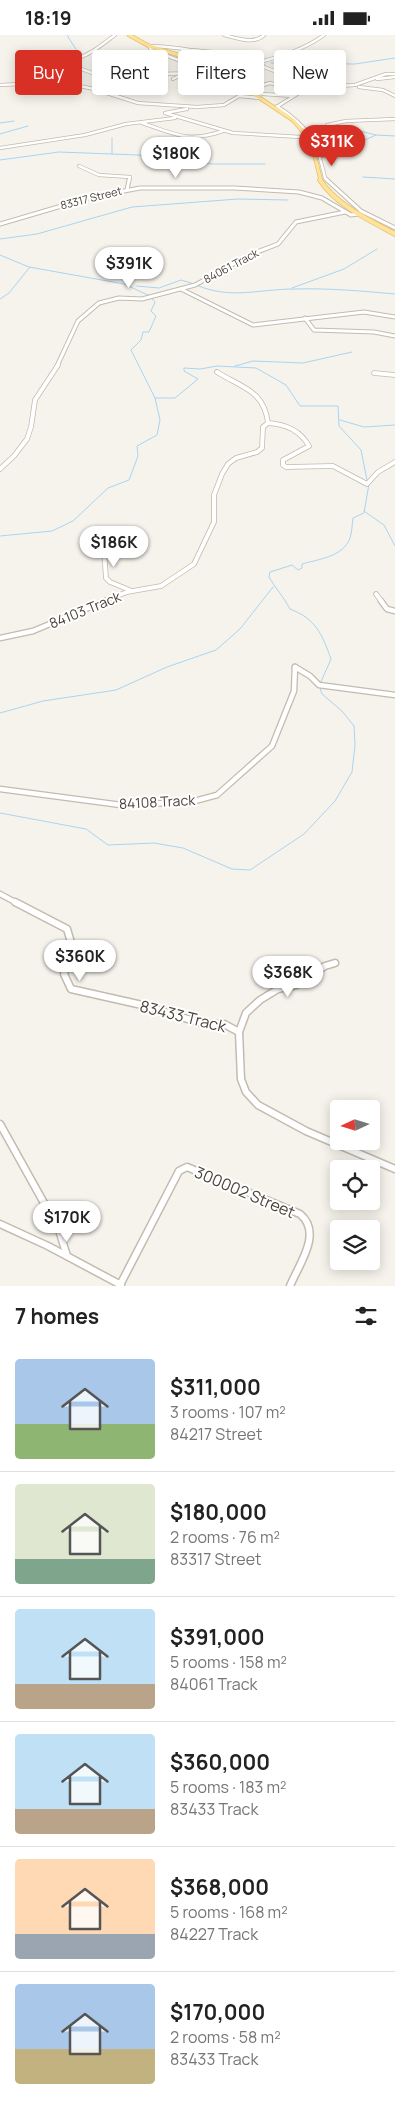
<!DOCTYPE html>
<html lang="en">
<head>
<meta charset="utf-8">
<style>
  body { margin:0; font-family:Manrope,sans-serif; background:#f6f6f6; color:#222; height:100vh; display:flex; flex-direction:column; font-size:19px; white-space:nowrap }
  * { box-sizing:border-box; margin:0 }
  p { font-size:16px; color:#767676 }
  .icon { flex:none; width:28px; height:28px; fill:none; stroke:currentColor; stroke-width:2; stroke-linecap:round; stroke-linejoin:round }
  .map { position:relative; height:1251px; overflow:hidden }
  .details { display:flex; flex-direction:column; background:#fff; flex:1 }
  .details>* { flex:none }
  .top-card { position:absolute; left:15px; top:15px; width:365px; height:45px; display:flex; gap:10px }
  .needle { width:32px; rotate:266deg }
  .tools { position:absolute; left:330px; top:1065px; display:grid; gap:10px }
  .tools a { display:grid; place-items:center; width:50px; height:50px; border-radius:5px; background:#fff; box-shadow:0 2px 12px #0003; font-size:25px }
  .price { position:absolute; translate:-50% -42px; padding:0 11px; border-radius:18px; background:#fff; color:#222; font-size:16px; line-height:32px; filter:drop-shadow(0 1px 2px #0008) }
  .price::after { content:''; position:absolute; left:50%; top:30px; width:15px; height:11px; margin-left:-8px; background:inherit; clip-path:polygon(0 0,100% 0,50% 100%) }
  .price.on { background:#d93025; color:#fff }
  ul { padding:0; list-style:none }
  li { display:flex; align-items:center; gap:15px; height:125px; padding:0 15px }
  li+li { border-top:1px solid #e0e0e0 }
  li span { display:grid; place-items:center; flex:none; width:140px; height:100px; border-radius:5px; color:#555 }
  li>.icon { margin-inline-start:auto }
  span .icon { width:60px; height:60px; fill:#fffc; stroke-width:1 }
  li b { font-size:21px }
  h2 { display:flex; justify-content:space-between; align-items:center; height:60px; padding:0 15px; font-size:21px }
  .chip { padding:0 18px; border-radius:5px; background:#fff; box-shadow:0 2px 12px #0003; font-size:18px; line-height:45px }
  .chip.on { background:#d93025; color:#fff }
  .status { display:flex; justify-content:space-between; align-items:center; height:35px; padding:0 25px; background:#fff; direction:ltr }
  .status svg { height:14px; fill:currentColor }
  .map>svg:first-child { display:block }
  .lines { fill:none; stroke-linecap:round; stroke-linejoin:round }
  .stream { stroke:#a9d4f2; stroke-width:1 }
  .minor-far4-casing { stroke:#c2bbae; stroke-width:4 }
  .minor-far3-casing { stroke:#c2bbae; stroke-width:5 }
  .minor-far2-casing { stroke:#c2bbae; stroke-width:5.5 }
  .minor-far1-casing { stroke:#c2bbae; stroke-width:7 }
  .minor-casing { stroke:#c2bbae; stroke-width:9 }
  .major-far1-casing { stroke:#e6c16a; stroke-width:4.5 }
  .major-casing { stroke:#e6c16a; stroke-width:5.5 }
  .minor-far4 { stroke:#fff; stroke-width:2.5 }
  .minor-far3 { stroke:#fff; stroke-width:3 }
  .minor-far2 { stroke:#fff; stroke-width:4 }
  .minor-far1 { stroke:#fff; stroke-width:4.5 }
  .minor { stroke:#fff; stroke-width:6 }
  .major-far1 { stroke:#ffe39c; stroke-width:3 }
  .major { stroke:#ffe39c; stroke-width:4 }
  .labels { text-anchor:middle; stroke-width:4; stroke-linejoin:round; paint-order:stroke }
  .far-street-label { font-size:11px; fill:#4b4439; stroke:#fff }
  .street-label { font-size:14px; fill:#4b4439; stroke:#fff }
  .near-street-label { font-size:16px; fill:#4b4439; stroke:#fff }
</style>
</head>
<body>
<div class="status"><b>18:19</b><svg viewBox="0 0 49 12"><path d="M0 12V9h3v3zM5 12V6h3v6zM10 12V3h3v9zM15 12V0h3v12zM26 1h20v11H26zM47 4h2v5h-2z"/></svg></div>
<div class="map">
<svg width="395" height="1251" viewBox="0 0 395 1251">
  <rect width="100%" height="100%" fill="#f6f3ec"/>
  <g class="lines">
    <g class="stream">
      <polyline points="67,0 77,16"/>
      <polyline points="271,28 355,29 395,23"/>
      <polyline points="0,88 14,86"/>
      <polyline points="337,90 376,100 395,101"/>
      <polyline points="0,99 28,91"/>
      <polyline points="112,103 112,119"/>
      <polyline points="363,106 376,100"/>
      <polyline points="0,125 59,117 138,120 212,129 265,129"/>
      <polyline points="363,142 395,144"/>
      <polyline points="0,204 37,199 132,172 238,164 288,165"/>
      <polyline points="0,220 29,232 124,249 150,261"/>
      <path d="M196,250C232,265 258,254 295,254C328,253 362,256 395,259"/>
      <polyline points="136,251 159,253 181,245 194,249"/>
      <polyline points="292,253 344,234 377,214"/>
      <polyline points="0,264 9,258 30,232"/>
      <polyline points="152,264 155,267 151,276 156,281 149,297 143,297 141,305 131,315 155,363 175,363 198,344 184,336 184,333 200,334 217,331 256,333 286,350 300,371 338,371 339,391 361,415 367,445"/>
      <polyline points="235,331 253,326 303,328 352,317"/>
      <polyline points="340,385 364,392 395,390"/>
      <polyline points="364,476 384,490 395,511"/>
      <polyline points="0,501 52,496 73,486 108,453 129,445 138,421 137,411 157,400 160,385 155,363"/>
      <path d="M320,649L331,624C322,599 316,584 290,574C284,562 275,553 269,542L270,537L292,530L298,535L302,533V529C319,524 343,522 350,503C352,497 352,490 353,483L364,478L369,449"/>
      <polyline points="0,678 43,666 116,655 167,632 216,615 240,594 273,552"/>
      <polyline points="0,778 86,794 108,810 154,808 183,813 232,834 250,835 304,799 335,766 352,737 355,710 354,691 342,676 322,659 320,653"/>
    </g>
    <defs>
      <g id="minor-far4">
        <path d="M224,0C236,3 254,10 264,0"/>
        <polyline points="149,11 151,15 192,30 189,36 173,44"/>
        <path d="M150,11C175,12 203,14 224,28L225,34L218,35"/>
        <polyline points="192,15 223,18"/>
        <polyline points="60,26 103,42 129,43 155,39 201,38 219,51 241,60"/>
        <polyline points="377,44 395,42"/>
        <polyline points="298,45 329,49"/>
        <path d="M30,48C28,33 28,29 42,22C78,30 87,21 115,0"/>
        <polyline points="0,50 61,47 94,54 138,68 197,72 224,70 239,61 260,63"/>
        <polyline points="359,52 383,55 395,61"/>
        <path d="M295,59L297,54L295,49L298,45L264,32L260,27C282,21 305,14 324,0"/>
        <polyline points="293,61 263,59 253,53 270,48 297,55"/>
        <path d="M277,71C309,92 317,106 325,143L328,146"/>
        <polyline points="278,71 307,53 355,50 386,39 395,39"/>
        <polyline points="187,74 165,78 233,98 301,102 313,115"/>
        <path d="M142,88C175,99 188,108 223,96"/>
        <polyline points="0,113 85,100 126,89 175,83"/>
        <polyline points="321,121 336,119 341,114 326,95 327,90 346,86 395,84"/>
        <polyline points="79,131 99,140 130,142 129,146"/>
      </g>
      <g id="minor-far3">
        <polyline points="327,145 361,176 395,193"/>
        <polyline points="127,155 129,145"/>
        <polyline points="0,189 92,162 140,153 234,153 299,157 322,163 351,180 358,179"/>
        <polyline points="181,254 253,290 364,277 395,282"/>
        <polyline points="305,283 314,295 374,297 395,301"/>
        <polyline points="57,331 78,286 99,268 119,263 142,264 195,250 252,219 278,209 296,187 345,177"/>
      </g>
      <g id="minor-far2">
        <path d="M217,337C242,353 264,355 268,388"/>
        <polyline points="374,338 395,340"/>
        <polyline points="0,434 14,421 27,404 31,392 35,365 58,330"/>
        <polyline points="114,499 104,515 106,543 110,547 132,556"/>
        <polyline points="376,559 382,567"/>
        <path d="M102,567L127,557L161,551L194,529L214,487V460L222,439L228,429L236,423L257,417L262,413L263,392L268,388C286,389 300,395 309,411L283,425V430L286,432L333,431L367,449L378,437L395,427"/>
      </g>
      <g id="minor-far1">
        <polyline points="381,566 387,574 395,576"/>
        <polyline points="0,603 33,596 105,566"/>
        <polyline points="295,632 310,641 319,650 395,660"/>
        <polyline points="0,754 121,770 191,767 217,760 272,711 294,656 295,632"/>
        <polyline points="0,859 17,868"/>
      </g>
      <g id="minor">
        <polyline points="15,867 67,894 73,914 64,939 71,954 142,970 204,989 224,989 239,997"/>
        <polyline points="335,928 325,931 296,950 278,954 260,965 246,978 239,997 241,1044 246,1057 258,1070 306,1096 395,1134"/>
        <polyline points="0,1089 59,1195 67,1221"/>
        <polyline points="0,1189 48,1211 121,1250"/>
        <path d="M120,1250L179,1136L187,1132L300,1179C323,1198 299,1229 290,1251"/>
      </g>
      <polyline id="major-far1" points="129,0 149,11 208,29 293,85 311,106 321,146"/>
      <path id="major" d="M320,145C336,170 369,185 395,199"/>
    </defs>
    <use href="#minor-far4" class="minor-far4-casing"/>
    <use href="#minor-far3" class="minor-far3-casing"/>
    <use href="#minor-far2" class="minor-far2-casing"/>
    <use href="#minor-far1" class="minor-far1-casing"/>
    <use href="#minor" class="minor-casing"/>
    <use href="#major-far1" class="major-far1-casing"/>
    <use href="#major" class="major-casing"/>
    <use href="#minor-far4" class="minor-far4"/>
    <use href="#minor-far3" class="minor-far3"/>
    <use href="#minor-far2" class="minor-far2"/>
    <use href="#minor-far1" class="minor-far1"/>
    <use href="#minor" class="minor"/>
    <use href="#major-far1" class="major-far1"/>
    <use href="#major" class="major"/>
  </g>
  <g class="labels">
    <g class="far-street-label">
      <text transform="translate(91 163) rotate(-14)" y="4">83317 Street</text>
      <text transform="translate(231 231) rotate(-28)" y="4">84061 Track</text>
    </g>
    <g class="street-label">
      <text transform="translate(85 575) rotate(-22)" y="5">84103 Track</text>
      <text transform="translate(157 767) rotate(-3)" y="5">84108 Track</text>
    </g>
    <g class="near-street-label">
      <text transform="translate(183 981) rotate(14)" y="6">83433 Track</text>
      <text transform="translate(245 1157) rotate(23)" y="6">300002 Street</text>
    </g>
  </g>
</svg>
<div class="tools">
<a><svg class="needle" viewBox="-14 -14 28 28"><path d="M0-13l5 13h-10z" fill="#e53935"/><path d="M0 13l5-13h-10z" fill="#767676"/></svg></a>
<a><svg class="icon" aria-label="locate" viewBox="0 0 24 24"><circle cx="12" cy="12" r="6"/><path d="M12 2v4M12 18v4M2 12h4M18 12h4"/></svg></a>
<a><svg class="icon" aria-label="layers" viewBox="0 0 24 24"><path d="M12 4l9 5-9 5-9-5zM3 14l9 5 9-5"/></svg></a>
</div>
<b class="price on" style="left:332px;top:132px">$311K</b>
<b class="price" style="left:176px;top:144px">$180K</b>
<b class="price" style="left:129px;top:254px">$391K</b>
<b class="price" style="left:114px;top:533px">$186K</b>
<b class="price" style="left:80px;top:947px">$360K</b>
<b class="price" style="left:288px;top:963px">$368K</b>
<b class="price" style="left:67px;top:1208px">$170K</b>
<div class="top-card">
<a class="chip on">Buy</a>
<a class="chip">Rent</a>
<a class="chip">Filters</a>
<a class="chip">New</a>
</div>
</div>
<section class="details">
<h2>7 homes<svg class="icon" aria-label="filters" viewBox="0 0 24 24"><path d="M4 7h16M4 17h16"/><circle cx="9" cy="7" r="2"/><circle cx="15" cy="17" r="2"/></svg></h2>
<ul>
<li><span style="background:linear-gradient(#a9c7e8 65%,#8fb573 0)"><svg class="icon" aria-label="home" viewBox="0 0 24 24"><path d="M3 11l9-7 9 7M6 9v11h12V9"/></svg></span><div><b>$311,000</b><p>3 rooms · 107 m²</p><p>84217 Street</p></div></li>
<li><span style="background:linear-gradient(#dfe7d0 75%,#7fa58c 0)"><svg class="icon" aria-label="home" viewBox="0 0 24 24"><path d="M3 11l9-7 9 7M6 9v11h12V9"/></svg></span><div><b>$180,000</b><p>2 rooms · 76 m²</p><p>83317 Street</p></div></li>
<li><span style="background:linear-gradient(#bfe0f5 75%,#b9a48a 0)"><svg class="icon" aria-label="home" viewBox="0 0 24 24"><path d="M3 11l9-7 9 7M6 9v11h12V9"/></svg></span><div><b>$391,000</b><p>5 rooms · 158 m²</p><p>84061 Track</p></div></li>
<li><span style="background:linear-gradient(#bfe0f5 75%,#b9a48a 0)"><svg class="icon" aria-label="home" viewBox="0 0 24 24"><path d="M3 11l9-7 9 7M6 9v11h12V9"/></svg></span><div><b>$360,000</b><p>5 rooms · 183 m²</p><p>83433 Track</p></div></li>
<li><span style="background:linear-gradient(#ffd9b3 75%,#9aa5b1 0)"><svg class="icon" aria-label="home" viewBox="0 0 24 24"><path d="M3 11l9-7 9 7M6 9v11h12V9"/></svg></span><div><b>$368,000</b><p>5 rooms · 168 m²</p><p>84227 Track</p></div></li>
<li><span style="background:linear-gradient(#a9c7e8 65%,#c2b280 0)"><svg class="icon" aria-label="home" viewBox="0 0 24 24"><path d="M3 11l9-7 9 7M6 9v11h12V9"/></svg></span><div><b>$170,000</b><p>2 rooms · 58 m²</p><p>83433 Track</p></div></li>
</ul>
</section>
</body>
</html>
